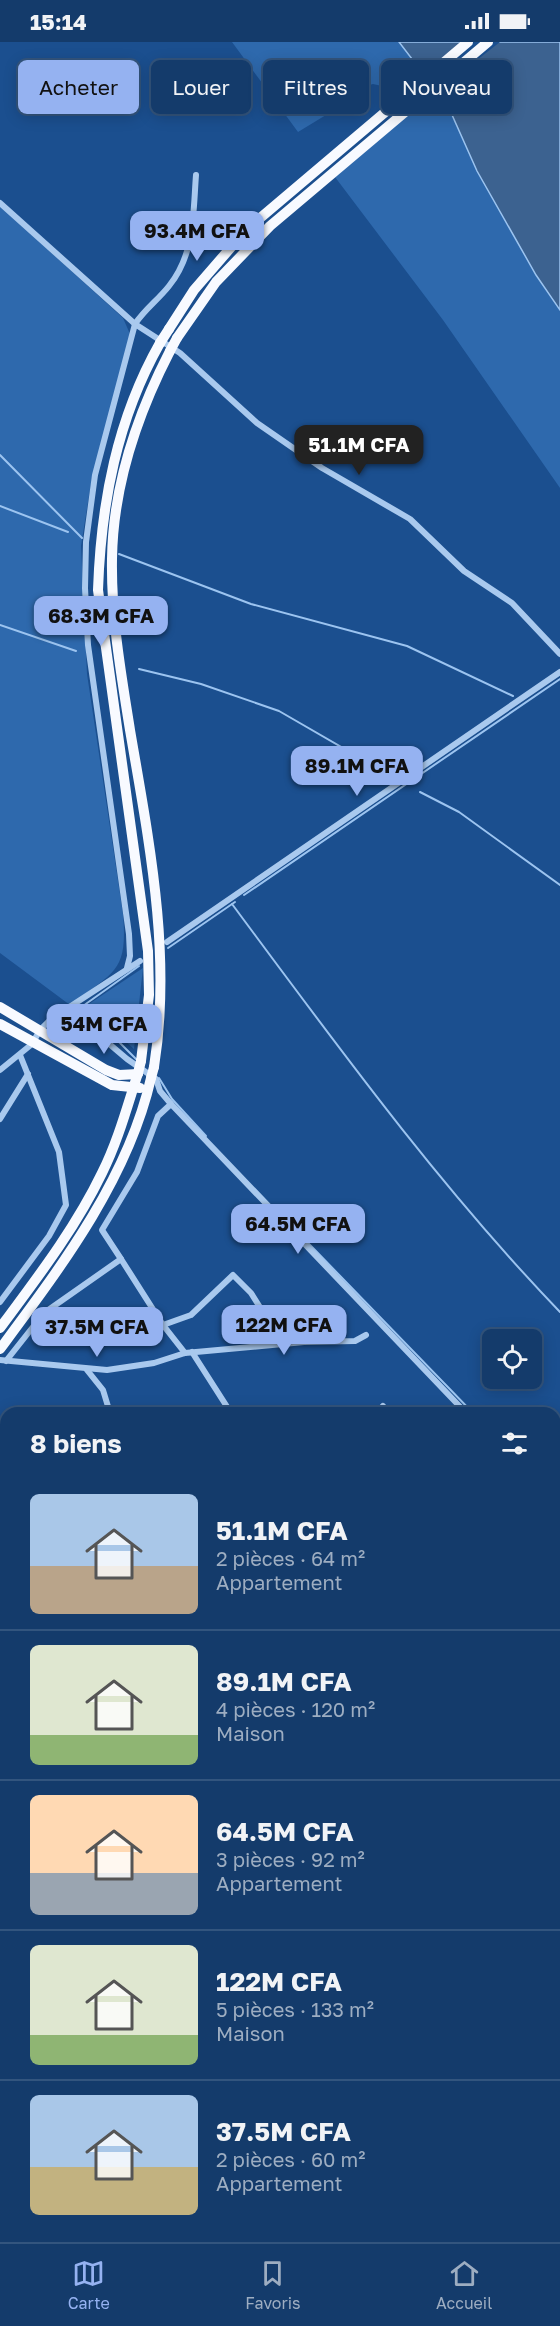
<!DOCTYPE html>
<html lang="fr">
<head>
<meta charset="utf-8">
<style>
  body { margin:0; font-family:"Golos Text",sans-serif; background:#214673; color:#f1f3f6; height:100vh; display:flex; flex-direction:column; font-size:22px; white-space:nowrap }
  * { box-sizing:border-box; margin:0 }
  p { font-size:20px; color:#9dadc1 }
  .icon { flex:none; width:33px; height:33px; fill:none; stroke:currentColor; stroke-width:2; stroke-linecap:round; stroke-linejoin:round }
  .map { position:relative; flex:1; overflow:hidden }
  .panel { position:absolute; left:0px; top:1365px; width:561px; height:836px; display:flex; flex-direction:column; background:#143b6b; border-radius:18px 18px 0 0; box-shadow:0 3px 15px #0003,0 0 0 2px #33557e }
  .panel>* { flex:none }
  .banner { position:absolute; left:18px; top:18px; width:525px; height:54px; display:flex; gap:12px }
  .buttons { position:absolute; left:482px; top:1287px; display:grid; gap:12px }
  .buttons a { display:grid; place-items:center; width:60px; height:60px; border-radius:9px; background:#143b6b; box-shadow:0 3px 15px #0003,0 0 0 2px #33557e; font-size:30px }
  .price { position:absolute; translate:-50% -51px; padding:0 14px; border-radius:12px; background:#95b2f1; color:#111; font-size:20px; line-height:39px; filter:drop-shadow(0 2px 3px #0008) }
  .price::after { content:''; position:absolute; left:50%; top:36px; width:18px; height:14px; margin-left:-9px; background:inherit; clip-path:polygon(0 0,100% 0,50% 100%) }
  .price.active { background:#222; color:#fff }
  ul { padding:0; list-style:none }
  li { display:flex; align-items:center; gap:18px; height:150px; padding:0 30px }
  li+li { border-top:2px solid #33557e }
  li span { display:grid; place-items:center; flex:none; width:168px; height:120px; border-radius:9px; color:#555 }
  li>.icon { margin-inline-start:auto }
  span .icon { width:72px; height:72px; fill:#fffc; stroke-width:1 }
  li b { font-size:26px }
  h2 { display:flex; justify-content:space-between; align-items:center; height:72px; padding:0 30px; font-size:26px }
  .pill { padding:0 21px; border-radius:9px; background:#143b6b; box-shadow:0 3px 15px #0003,0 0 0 2px #33557e; font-size:21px; line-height:54px }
  .pill.active { background:#95b2f1; color:#111 }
  .status { display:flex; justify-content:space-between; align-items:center; height:42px; padding:0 30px; background:#143b6b; direction:ltr }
  .status svg { height:16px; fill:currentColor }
  .menu { display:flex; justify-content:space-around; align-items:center; height:84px; border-top:2px solid #33557e; background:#143b6b; font-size:16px; color:#9dadc1 }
  .menu a { display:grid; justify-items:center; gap:3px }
  .menu .active { color:#95b2f1 }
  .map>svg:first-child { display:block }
  .green { fill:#2e69ad }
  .water { fill:#3c6290; stroke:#9cc4f0; stroke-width:1.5 }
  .pier { fill:#1b4f8f }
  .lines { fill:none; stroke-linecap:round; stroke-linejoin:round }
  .stream { stroke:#9cc4f0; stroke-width:2 }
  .minor { stroke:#a9c9ee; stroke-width:6 }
  .trunk { stroke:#f8faff; stroke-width:10 }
  .trunk-bridge { stroke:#f8faff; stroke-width:10 }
</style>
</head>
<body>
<div class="status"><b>15:14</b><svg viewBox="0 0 49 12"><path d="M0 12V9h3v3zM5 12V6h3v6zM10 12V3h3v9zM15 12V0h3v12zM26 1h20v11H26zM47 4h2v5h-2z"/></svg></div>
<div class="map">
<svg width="560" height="2200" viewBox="0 0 560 2200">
  <rect width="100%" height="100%" fill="#1b4f8f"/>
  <g class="green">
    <polygon points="232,0 399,0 424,32 394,56 382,44 373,42 351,48 326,73 298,90"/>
    <polygon points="438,48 536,233 560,268 560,446 443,278 335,135"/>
    <path d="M0,164L123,276L130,292L92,435L81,504L87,632L123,872C128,931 114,929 70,963L0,911Z"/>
    <polygon points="143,926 134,1007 86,964"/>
  </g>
  <g class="water">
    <polygon points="399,0 560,0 560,268 536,233 477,129 448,64"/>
    <polygon points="6,2138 6,2194 90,2195 90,2200 0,2200 0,2139"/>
  </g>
  <polygon class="pier" points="462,0 500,0 436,50 421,34"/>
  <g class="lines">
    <g class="stream">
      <polyline points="0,413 82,496"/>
      <polyline points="0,464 68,490"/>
      <polyline points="119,512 251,562 407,604 513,654"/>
      <polyline points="0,583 76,609"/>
      <polyline points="139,627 201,642 279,669 388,732"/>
      <polyline points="420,750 459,770 560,843"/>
      <polyline points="244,853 560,637"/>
      <path d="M232,862C336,1002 439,1144 560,1270"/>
      <polyline points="168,906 235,860"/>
      <polyline points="138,1019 83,964 139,924"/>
      <polyline points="159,1036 172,1057 206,1094"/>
      <polyline points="282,1174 473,1371"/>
      <polyline points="555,1451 560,1455"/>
    </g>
    <g class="minor">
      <polyline points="0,161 135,282 180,311 257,381 322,426 410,477 464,529 512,561 560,612"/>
      <polyline points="167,900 560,630"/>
      <path d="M127,926L130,914L129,892L88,603L85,546L86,500L95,433L135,282C145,267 158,258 169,244C195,212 193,172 196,133"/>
      <polyline points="68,967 127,1017 156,1037 160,1049 171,1062 466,1371"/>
      <polyline points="0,1028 32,1002 40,988 51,977 140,919"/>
      <polyline points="0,1077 28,1032"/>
      <polyline points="121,1217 102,1188 137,1130 158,1074 171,1062"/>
      <polyline points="0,1260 49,1194 66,1163 59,1110 20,1013"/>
      <polyline points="163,1283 191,1273 233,1233 251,1251 283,1302"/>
      <polyline points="192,1310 231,1371"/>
      <polyline points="0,1318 107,1328 154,1321 185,1311 304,1300 355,1299 366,1293"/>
      <polyline points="6,1319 44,1271 121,1217 163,1283 185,1311"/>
      <polyline points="87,1328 103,1348 110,1371"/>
      <polyline points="256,1371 271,1366 281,1371"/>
      <polyline points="377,1371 383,1364"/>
      <polyline points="555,1457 560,1461"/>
      <polyline points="0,1459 6,1463"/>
      <polyline points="0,1565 6,1568"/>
      <polyline points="0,1671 6,1674"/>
      <polyline points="555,1715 560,1719"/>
      <polyline points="0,1746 6,1749"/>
      <polyline points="555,1758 560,1755"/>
      <polyline points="555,1823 560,1826"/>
      <polyline points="0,1824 6,1828"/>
      <polyline points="555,1879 560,1876"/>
      <polyline points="0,1918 6,1908"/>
      <polyline points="555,1938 560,1937"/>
      <polyline points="0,1970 6,1972"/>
      <polyline points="555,2001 560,2001"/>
      <polyline points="555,2031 560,2037"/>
      <polyline points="6,2057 3,2064 6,2065"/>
      <polyline points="555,2139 560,2135"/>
      <polyline points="315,2194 328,2200"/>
      <polyline points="384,2200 386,2194"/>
      <polyline points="479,2200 484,2194"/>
    </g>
    <g class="trunk">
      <polyline points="169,287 194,248 246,188 468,0"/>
      <polyline points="177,296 216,240 270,184 488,0"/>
      <polyline points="0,965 106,1028 119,1033 138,1032"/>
      <polyline points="0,982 112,1043 140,1046"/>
      <path d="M141,1019L149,953L148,909L98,548C101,461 117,377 160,301"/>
      <path d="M154,1025C172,913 149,799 130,688C121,631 111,575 112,517C113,445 137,373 170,309"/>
      <path d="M0,1286C37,1236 75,1187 102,1131C118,1099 127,1065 138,1031"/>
      <path d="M0,1307C61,1225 128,1137 151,1036"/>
    </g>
    <g class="trunk-bridge">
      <polyline points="160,301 169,287"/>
      <polyline points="170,309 177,296"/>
      <polyline points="138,1031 141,1019"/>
      <polyline points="151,1036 154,1025"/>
    </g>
  </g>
</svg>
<div class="buttons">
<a><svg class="icon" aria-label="locate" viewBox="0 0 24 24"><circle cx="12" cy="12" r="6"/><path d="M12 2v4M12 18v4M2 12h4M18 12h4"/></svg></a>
</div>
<b class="price" style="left:197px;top:220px">93.4M CFA</b>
<b class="price active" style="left:359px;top:434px">51.1M CFA</b>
<b class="price" style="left:101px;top:605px">68.3M CFA</b>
<b class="price" style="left:357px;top:755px">89.1M CFA</b>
<b class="price" style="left:104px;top:1013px">54M CFA</b>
<b class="price" style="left:298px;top:1213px">64.5M CFA</b>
<b class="price" style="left:284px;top:1314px">122M CFA</b>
<b class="price" style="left:97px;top:1316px">37.5M CFA</b>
<div class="banner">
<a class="pill active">Acheter</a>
<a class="pill">Louer</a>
<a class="pill">Filtres</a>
<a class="pill">Nouveau</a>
</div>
<section class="panel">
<h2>8 biens<svg class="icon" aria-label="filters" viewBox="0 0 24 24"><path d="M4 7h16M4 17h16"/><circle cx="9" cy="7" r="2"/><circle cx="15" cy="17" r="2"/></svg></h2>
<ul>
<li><span style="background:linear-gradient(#a9c7e8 60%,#b9a48a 0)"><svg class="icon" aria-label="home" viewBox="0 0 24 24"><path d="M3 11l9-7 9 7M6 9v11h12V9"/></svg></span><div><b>51.1M CFA</b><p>2 pièces · 64 m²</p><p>Appartement</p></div></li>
<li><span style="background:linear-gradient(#dfe7d0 75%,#8fb573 0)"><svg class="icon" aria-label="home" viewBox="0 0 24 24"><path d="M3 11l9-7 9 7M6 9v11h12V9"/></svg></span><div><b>89.1M CFA</b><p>4 pièces · 120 m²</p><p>Maison</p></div></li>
<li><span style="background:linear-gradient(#ffd9b3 65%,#9aa5b1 0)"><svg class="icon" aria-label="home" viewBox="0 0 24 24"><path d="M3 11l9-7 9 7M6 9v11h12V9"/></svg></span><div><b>64.5M CFA</b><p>3 pièces · 92 m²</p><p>Appartement</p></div></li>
<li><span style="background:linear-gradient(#dfe7d0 75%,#8fb573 0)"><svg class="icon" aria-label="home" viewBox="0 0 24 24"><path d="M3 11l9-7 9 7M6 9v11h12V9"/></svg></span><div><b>122M CFA</b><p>5 pièces · 133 m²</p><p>Maison</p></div></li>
<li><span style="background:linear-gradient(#a9c7e8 60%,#c2b280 0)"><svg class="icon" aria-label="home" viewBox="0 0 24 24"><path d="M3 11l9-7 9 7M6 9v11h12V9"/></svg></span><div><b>37.5M CFA</b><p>2 pièces · 60 m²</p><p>Appartement</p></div></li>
</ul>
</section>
</div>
<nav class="menu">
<a class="active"><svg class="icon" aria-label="map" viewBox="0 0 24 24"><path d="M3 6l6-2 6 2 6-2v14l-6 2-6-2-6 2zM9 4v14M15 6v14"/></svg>Carte</a>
<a><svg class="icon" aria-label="saved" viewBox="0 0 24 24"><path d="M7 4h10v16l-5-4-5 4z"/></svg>Favoris</a>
<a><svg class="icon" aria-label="home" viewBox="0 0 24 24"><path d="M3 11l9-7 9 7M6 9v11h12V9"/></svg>Accueil</a>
</nav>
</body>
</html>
